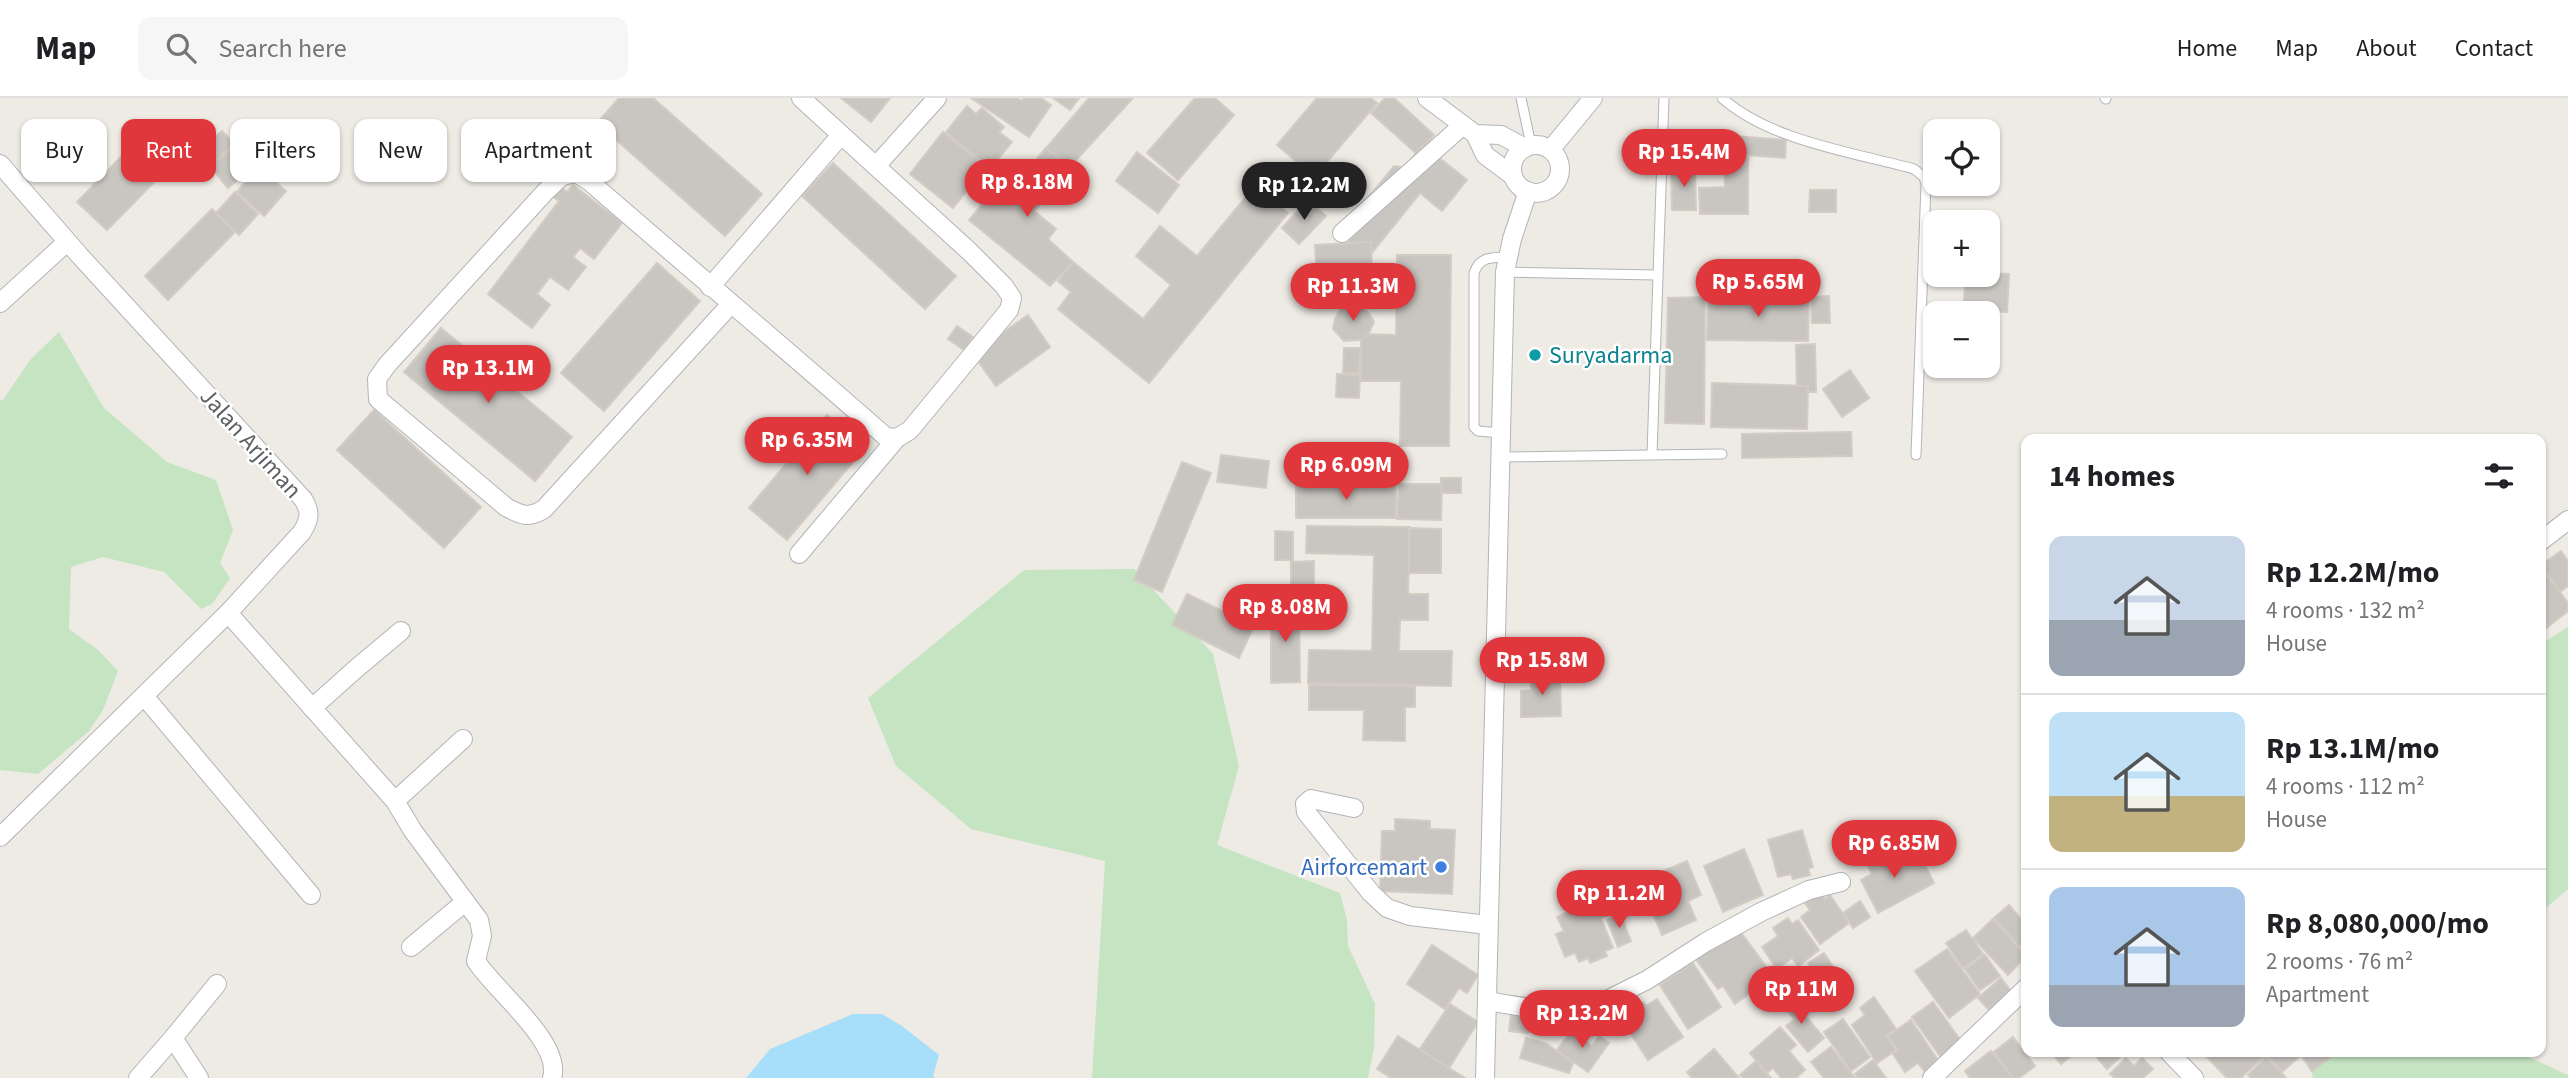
<!DOCTYPE html>
<html lang="en">
<head>
<meta charset="utf-8">
<style>
  body { margin:0; font-family:"Source Sans 3",sans-serif; background:#f6f6f6; color:#202124; height:100vh; display:flex; flex-direction:column; font-size:26px; white-space:nowrap }
  * { box-sizing:border-box; margin:0 }
  p { font-size:23px; color:#757577 }
  .icon { flex:none; width:38px; height:38px; fill:none; stroke:currentColor; stroke-width:2; stroke-linecap:round; stroke-linejoin:round }
  .map { position:relative; flex:1; overflow:hidden }
  .details { position:absolute; left:2021px; top:336px; width:525px; height:623px; display:flex; flex-direction:column; background:#fff; border-radius:14px; box-shadow:0 2px 5px #0004 }
  .details>* { flex:none }
  .hud { position:absolute; left:21px; top:21px; width:665px; height:63px; display:flex; gap:14px }
  .buttons { position:absolute; left:1923px; top:21px; display:grid; gap:14px }
  .buttons a { display:grid; place-items:center; width:77px; height:77px; border-radius:14px; background:#fff; box-shadow:0 2px 5px #0004; font-size:35px }
  .price { position:absolute; translate:-50% -60px; padding:0 16px; border-radius:24px; background:#e0373d; color:#fff; font-size:23px; line-height:46px; filter:drop-shadow(0 2px 4px #0008) }
  .price::after { content:''; position:absolute; left:50%; top:42px; width:21px; height:16px; margin-left:-10px; background:inherit; clip-path:polygon(0 0,100% 0,50% 100%) }
  .price.active { background:#222; color:#fff }
  ul { padding:0; list-style:none }
  li { display:flex; align-items:center; gap:21px; height:175px; padding:0 28px }
  li+li { border-top:2px solid #e0e0e0 }
  li span { display:grid; place-items:center; flex:none; width:196px; height:140px; border-radius:14px; color:#555 }
  li>.icon { margin-inline-start:auto }
  span .icon { width:84px; height:84px; fill:#fffc; stroke-width:1 }
  li b { font-size:30px }
  h2 { display:flex; justify-content:space-between; align-items:center; height:84px; padding:0 28px; font-size:30px }
  .pill { padding:0 24px; border-radius:14px; background:#fff; box-shadow:0 2px 5px #0004; font-size:24px; line-height:63px }
  .pill.active { background:#e0373d; color:#fff }
  header { display:flex; align-items:center; gap:42px; box-sizing:border-box; height:98px; padding:0 35px; background:#fff; border-bottom:2px solid #e0e0e0 }
  header strong { font-size:33px }
  nav { display:flex; gap:38px; margin-inline-start:auto; font-size:24px }
  .search { width:490px; height:63px; background:#f6f6f6; display:flex; align-items:center; gap:18px; box-sizing:border-box; padding:0 24px; border-radius:14px; color:#757577; font-size:26px }
  .map>svg:first-child { display:block }
  .green { fill:#c5e4c2 }
  .water { fill:#a7dffa }
  .building { fill:#c9c5c1; stroke:#d2ccc3; stroke-width:2 }
  .lines { fill:none; stroke-linecap:round; stroke-linejoin:round }
  .lane-casing { stroke:#b1b5b8; stroke-width:11 }
  .street-casing { stroke:#b1b5b8; stroke-width:20 }
  .lane { stroke:#fff; stroke-width:9 }
  .street { stroke:#fff; stroke-width:18 }
  .culture-dot { fill:#0f9aa8; stroke:#fff; stroke-width:2.5 }
  .shop-dot { fill:#3f7fe0; stroke:#fff; stroke-width:2.5 }
  .labels { text-anchor:middle; stroke-width:5; stroke-linejoin:round; paint-order:stroke }
  .culture-label { font-size:24px; fill:#0d838f; stroke:#fff; text-anchor:start }
  .street-label { font-size:24px; fill:#5c6064; stroke:#fff }
  .shop-label { font-size:24px; fill:#366cbe; stroke:#fff; text-anchor:end }
</style>
</head>
<body>
<header>
<strong>Map</strong>
<div class="search"><svg class="icon" aria-label="search" viewBox="0 0 24 24"><circle cx="10" cy="10" r="6"/><path d="M15 15l6 6"/></svg>Search here</div>
<nav><a>Home</a><a>Map</a><a>About</a><a>Contact</a></nav>
</header>
<div class="map">
<svg width="2568" height="980" viewBox="0 0 2568 980">
  <rect width="100%" height="100%" fill="#eeeae4"/>
  <g class="green">
    <polygon points="59,234 104,310 167,364 216,382 233,432 220,465 230,480 212,506 201,511 164,474 103,459 71,469 69,531 98,552 118,573 103,612 89,633 38,676 0,672 0,302 3,302 30,262"/>
    <polygon points="1134,471 1213,556 1239,668 1217,747 1340,795 1347,822 1348,848 1375,906 1374,950 1368,980 1092,980 1105,763 971,731 896,668 868,600 1024,472"/>
    <polygon points="2568,529 2568,791 2541,814 2541,546"/>
    <polygon points="2306,954 2517,954 2568,977 2568,980 2313,980"/>
  </g>
  <polygon class="water" points="853,916 882,916 902,928 939,957 933,978 935,980 746,980 770,951"/>
  <g class="building">
    <polygon points="619,0 653,0 762,96 725,138 597,25"/>
    <polygon points="841,0 890,0 871,24"/>
    <polygon points="971,0 1017,0 1022,3 1024,0 1041,0 1051,7 1029,39"/>
    <polygon points="1053,0 1079,0 1070,12"/>
    <polygon points="1089,0 1133,0 1070,69 1046,50"/>
    <polygon points="1195,0 1215,0 1234,17 1178,82 1147,55"/>
    <polygon points="1317,0 1371,0 1377,5 1314,79 1277,47"/>
    <polygon points="1385,0 1394,0 1434,37 1417,56 1371,15"/>
    <polygon points="967,8 976,16 982,10 1004,29 999,34 1012,44 990,71 946,34"/>
    <polygon points="146,33 176,62 107,132 77,104"/>
    <polygon points="222,33 234,46 214,64 202,51"/>
    <polygon points="943,34 986,69 953,110 910,76"/>
    <polygon points="1721,37 1786,42 1785,60 1719,55"/>
    <polygon points="1423,47 1467,82 1442,113 1420,95 1367,161 1348,145 1362,127 1352,119 1394,68 1404,70"/>
    <polygon points="234,48 252,70 228,90 210,68"/>
    <polygon points="1046,50 1070,69 1034,113 1056,131 1048,141 1073,164 1050,188 969,122 995,91 1005,99"/>
    <rect x="1676" y="53" width="20" height="15"/>
    <polygon points="1137,54 1179,87 1158,115 1116,83"/>
    <polygon points="1724,58 1748,58 1748,116 1700,116 1699,90 1725,89"/>
    <polygon points="833,65 956,178 925,211 802,98"/>
    <polygon points="258,69 286,93 264,118 237,94"/>
    <polygon points="1671,71 1695,71 1696,112 1672,112"/>
    <polygon points="573,87 622,125 594,161 580,150 573,159 586,169 568,192 550,179 537,196 550,207 532,230 488,196 559,103 552,98 560,88 567,94"/>
    <polygon points="1255,88 1288,115 1149,285 1058,211 1071,194 1058,183 1073,164 1143,221 1171,187 1136,158 1160,128 1197,158"/>
    <polygon points="1810,92 1836,92 1836,114 1809,114"/>
    <polygon points="235,94 258,116 239,137 216,115"/>
    <polygon points="1308,102 1326,118 1299,146 1282,130"/>
    <polygon points="212,111 235,134 168,202 145,178"/>
    <polygon points="1371,144 1372,176 1317,179 1315,147"/>
    <polygon points="1397,157 1451,157 1449,348 1400,348 1401,283 1361,283 1361,236 1396,237"/>
    <polygon points="657,165 700,203 604,313 561,275"/>
    <polygon points="1988,175 2009,176 2007,214 1963,212 1966,177 1988,177"/>
    <polygon points="1829,198 1830,225 1812,225 1811,199"/>
    <polygon points="1705,199 1704,326 1665,325 1668,200"/>
    <polygon points="1708,199 1809,199 1808,243 1707,242"/>
    <polygon points="1357,207 1369,215 1374,224 1368,237 1359,242 1344,243 1333,231 1335,221 1340,211"/>
    <polygon points="1028,217 1050,249 996,288 973,256"/>
    <polygon points="957,228 973,239 964,252 948,241"/>
    <polygon points="441,230 572,339 535,383 404,274"/>
    <polygon points="1815,246 1816,294 1797,294 1796,247"/>
    <polygon points="1344,250 1360,250 1359,275 1343,275"/>
    <polygon points="1850,272 1869,300 1842,319 1823,291"/>
    <polygon points="1337,276 1360,277 1359,300 1336,299"/>
    <polygon points="1712,285 1808,288 1807,331 1711,329"/>
    <polygon points="374,312 481,409 444,450 337,352"/>
    <polygon points="827,317 866,349 787,442 749,410"/>
    <polygon points="1851,334 1852,358 1742,360 1742,336"/>
    <polygon points="1221,357 1269,363 1266,390 1217,384"/>
    <polygon points="1182,364 1211,375 1162,494 1134,482"/>
    <rect x="1441" y="380" width="20" height="15"/>
    <polygon points="1399,386 1442,386 1441,422 1397,421"/>
    <rect x="1296" y="388" width="100" height="32"/>
    <polygon points="1307,428 1410,429 1408,496 1428,496 1428,522 1400,522 1399,553 1452,553 1451,588 1308,585 1309,552 1372,553 1374,457 1306,455"/>
    <polygon points="1409,430 1441,431 1441,475 1409,475"/>
    <polygon points="1275,433 1293,434 1293,462 1275,462"/>
    <polygon points="2561,453 2568,463 2568,488 2560,494 2541,467"/>
    <polygon points="1314,463 1314,489 1291,490 1291,464"/>
    <polygon points="2541,469 2568,505 2568,513 2544,532 2541,528"/>
    <polygon points="1187,496 1254,528 1239,560 1172,527"/>
    <polygon points="1271,508 1299,508 1300,584 1271,585"/>
    <polygon points="1560,577 1561,618 1521,619 1521,593 1531,592 1531,578"/>
    <polygon points="1309,587 1415,588 1415,609 1405,609 1405,643 1363,642 1364,612 1309,612"/>
    <polygon points="1395,721 1430,723 1430,731 1455,732 1452,796 1380,793 1382,733 1395,733"/>
    <polygon points="1802,732 1813,769 1808,771 1810,777 1793,781 1791,776 1778,779 1768,742"/>
    <polygon points="1744,751 1763,797 1723,814 1704,768"/>
    <polygon points="1885,754 1888,760 1897,756 1904,769 1921,759 1934,785 1878,815 1861,782 1872,776 1866,764"/>
    <polygon points="1687,763 1701,797 1688,803 1696,822 1662,837 1639,783"/>
    <polygon points="1820,794 1825,801 1830,797 1849,825 1820,846 1801,819 1810,812 1805,805"/>
    <polygon points="1606,798 1613,816 1601,820 1613,850 1605,853 1607,858 1590,865 1588,860 1579,864 1575,855 1565,859 1556,836 1564,833 1557,819"/>
    <polygon points="1860,803 1870,819 1853,830 1843,815"/>
    <polygon points="2009,807 2026,827 2026,842 2019,848 1994,820"/>
    <polygon points="1620,816 1631,843 1618,849 1607,822"/>
    <polygon points="1788,820 1792,826 1798,822 1819,852 1798,868 1792,860 1777,871 1762,849 1778,838 1773,830"/>
    <polygon points="1993,821 2026,858 2008,877 1973,840"/>
    <polygon points="1737,829 1773,878 1735,906 1723,888 1718,891 1695,860"/>
    <polygon points="1966,832 1983,856 1963,870 1946,845"/>
    <polygon points="1432,847 1478,877 1467,895 1459,890 1445,911 1407,886"/>
    <polygon points="1947,851 1980,896 1949,920 1915,873"/>
    <polygon points="1824,855 1841,881 1825,891 1808,865"/>
    <polygon points="1985,857 2000,878 1980,892 1965,871"/>
    <polygon points="1693,865 1721,909 1688,931 1660,887"/>
    <polygon points="1797,876 1812,895 1798,907 1783,888"/>
    <polygon points="2001,880 2011,893 1989,912 1978,900"/>
    <polygon points="1787,896 1824,940 1808,954 1786,928 1795,921 1779,903"/>
    <polygon points="1513,898 1533,901 1528,935 1509,933"/>
    <polygon points="1874,899 1896,931 1886,938 1896,952 1877,965 1852,927 1865,917 1860,910"/>
    <polygon points="1657,901 1683,939 1648,962 1629,933 1637,928 1628,914 1643,904 1646,908"/>
    <polygon points="1933,904 1961,943 1940,958 1912,919"/>
    <polygon points="1450,906 1478,924 1449,970 1420,951"/>
    <polygon points="1843,921 1870,959 1851,973 1824,934"/>
    <polygon points="1911,922 1939,964 1925,974 1918,965 1905,974 1893,956 1898,952 1888,938"/>
    <polygon points="1780,929 1796,947 1789,953 1805,972 1796,980 1781,980 1773,970 1767,975 1750,955"/>
    <polygon points="1572,932 1592,948 1599,938 1609,945 1588,974 1557,952"/>
    <polygon points="1398,938 1449,970 1465,980 1391,980 1377,971"/>
    <polygon points="2013,939 2035,968 2019,980 2013,980 1994,954"/>
    <polygon points="1526,940 1547,946 1573,965 1569,975 1520,960"/>
    <polygon points="1831,949 1855,980 1824,980 1811,964"/>
    <polygon points="1714,951 1739,980 1692,980 1687,974"/>
    <polygon points="1991,953 2013,980 1970,980 1965,973"/>
    <polygon points="2051,954 2076,954 2061,966"/>
    <polygon points="2095,954 2126,954 2107,971 2093,955"/>
    <polygon points="2202,954 2262,954 2265,957 2241,980 2227,980"/>
    <polygon points="2265,954 2297,954 2300,958 2282,974"/>
    <polygon points="2299,954 2338,954 2312,973"/>
    <polygon points="2266,959 2286,980 2251,980 2248,977"/>
    <polygon points="2126,960 2134,968 2142,960 2153,971 2143,980 2115,980 2110,976"/>
    <polygon points="1873,962 1886,980 1858,980 1855,976"/>
    <polygon points="1756,963 1771,980 1743,980 1740,977"/>
  </g>
  <g class="lines">
    <defs>
      <g id="lane">
        <polyline points="1521,0 1531,47"/>
        <path d="M1722,0C1771,43 1852,54 1914,71L1924,79L1926,86L1916,357"/>
        <polyline points="2105,0 2106,1"/>
        <polyline points="1505,174 1656,177"/>
        <path d="M1501,335L1478,333L1474,329V175C1480,158 1491,160 1507,159"/>
        <polyline points="1652,356 1664,0"/>
        <polyline points="1500,359 1722,356"/>
      </g>
      <g id="street">
        <polyline points="1427,0 1475,36 1485,57 1513,78"/>
        <polyline points="1475,36 1501,37 1525,50"/>
        <circle cx="1536" cy="71" r="24"/>
        <polyline points="1551,51 1593,0"/>
        <path d="M0,66L80,158L303,401C311,414 310,421 302,434L228,515L0,739"/>
        <polyline points="876,68 937,0"/>
        <polyline points="1342,135 1463,27"/>
        <polyline points="710,189 841,37"/>
        <polyline points="0,205 67,144"/>
        <path d="M731,206L544,411C528,421 521,417 506,409L378,301L377,281L387,267L546,93L562,78L576,75L589,83C688,169 788,253 886,339L897,340L910,332L1009,212L1012,200L1004,188L970,154L801,0"/>
        <polyline points="2541,443 2568,422"/>
        <polyline points="799,456 897,340"/>
        <path d="M228,515L395,703L413,733L479,822L482,838L476,863C494,892 563,945 552,980"/>
        <polyline points="144,598 311,797"/>
        <polyline points="312,610 358,569 401,533"/>
        <polyline points="395,703 463,641"/>
        <polyline points="1354,710 1311,701 1305,706 1306,714 1371,795 1387,810 1410,818 1488,827"/>
        <polyline points="411,849 465,804"/>
        <polyline points="1487,903 1571,917 1585,913 1647,882 1706,844 1761,814 1809,792 1841,784"/>
        <polyline points="2169,954 2194,980"/>
        <polyline points="138,980 173,940"/>
        <polyline points="199,980 173,940 217,886"/>
        <polyline points="1485,980 1505,174 1512,141 1528,93"/>
        <polyline points="1932,980 2026,890"/>
      </g>
    </defs>
    <use href="#lane" class="lane-casing"/>
    <use href="#street" class="street-casing"/>
    <use href="#lane" class="lane"/>
    <use href="#street" class="street"/>
  </g>
  <circle class="culture-dot" cx="1535" cy="257" r="7"/>
  <circle class="shop-dot" cx="1441" cy="769" r="7"/>
  <g class="labels">
    <g class="culture-label">
      <text x="1549" y="265">Suryadarma</text>
    </g>
    <g class="street-label">
      <text transform="translate(251 345) rotate(48)" y="8">Jalan Arjiman</text>
    </g>
    <g class="shop-label">
      <text x="1427" y="777">Airforcemart</text>
    </g>
  </g>
</svg>
<div class="buttons">
<a><svg class="icon" aria-label="locate" viewBox="0 0 24 24"><circle cx="12" cy="12" r="6"/><path d="M12 2v4M12 18v4M2 12h4M18 12h4"/></svg></a>
<a>+</a>
<a>−</a>
</div>
<b class="price" style="left:1684px;top:91px">Rp 15.4M</b>
<b class="price" style="left:1027px;top:121px">Rp 8.18M</b>
<b class="price active" style="left:1304px;top:124px">Rp 12.2M</b>
<b class="price" style="left:1758px;top:221px">Rp 5.65M</b>
<b class="price" style="left:1353px;top:225px">Rp 11.3M</b>
<b class="price" style="left:488px;top:307px">Rp 13.1M</b>
<b class="price" style="left:807px;top:379px">Rp 6.35M</b>
<b class="price" style="left:1346px;top:404px">Rp 6.09M</b>
<b class="price" style="left:1285px;top:546px">Rp 8.08M</b>
<b class="price" style="left:1542px;top:599px">Rp 15.8M</b>
<b class="price" style="left:1894px;top:782px">Rp 6.85M</b>
<b class="price" style="left:1619px;top:832px">Rp 11.2M</b>
<b class="price" style="left:1801px;top:928px">Rp 11M</b>
<b class="price" style="left:1582px;top:952px">Rp 13.2M</b>
<div class="hud">
<a class="pill">Buy</a>
<a class="pill active">Rent</a>
<a class="pill">Filters</a>
<a class="pill">New</a>
<a class="pill">Apartment</a>
</div>
<section class="details">
<h2>14 homes<svg class="icon" aria-label="filters" viewBox="0 0 24 24"><path d="M4 7h16M4 17h16"/><circle cx="9" cy="7" r="2"/><circle cx="15" cy="17" r="2"/></svg></h2>
<ul>
<li><span style="background:linear-gradient(#c9d6e8 60%,#9aa5b1 0)"><svg class="icon" aria-label="home" viewBox="0 0 24 24"><path d="M3 11l9-7 9 7M6 9v11h12V9"/></svg></span><div><b>Rp 12.2M/mo</b><p>4 rooms · 132 m²</p><p>House</p></div></li>
<li><span style="background:linear-gradient(#bfe0f5 60%,#c2b280 0)"><svg class="icon" aria-label="home" viewBox="0 0 24 24"><path d="M3 11l9-7 9 7M6 9v11h12V9"/></svg></span><div><b>Rp 13.1M/mo</b><p>4 rooms · 112 m²</p><p>House</p></div></li>
<li><span style="background:linear-gradient(#a9c7e8 70%,#9aa5b1 0)"><svg class="icon" aria-label="home" viewBox="0 0 24 24"><path d="M3 11l9-7 9 7M6 9v11h12V9"/></svg></span><div><b>Rp 8,080,000/mo</b><p>2 rooms · 76 m²</p><p>Apartment</p></div></li>
</ul>
</section>
</div>
</body>
</html>
